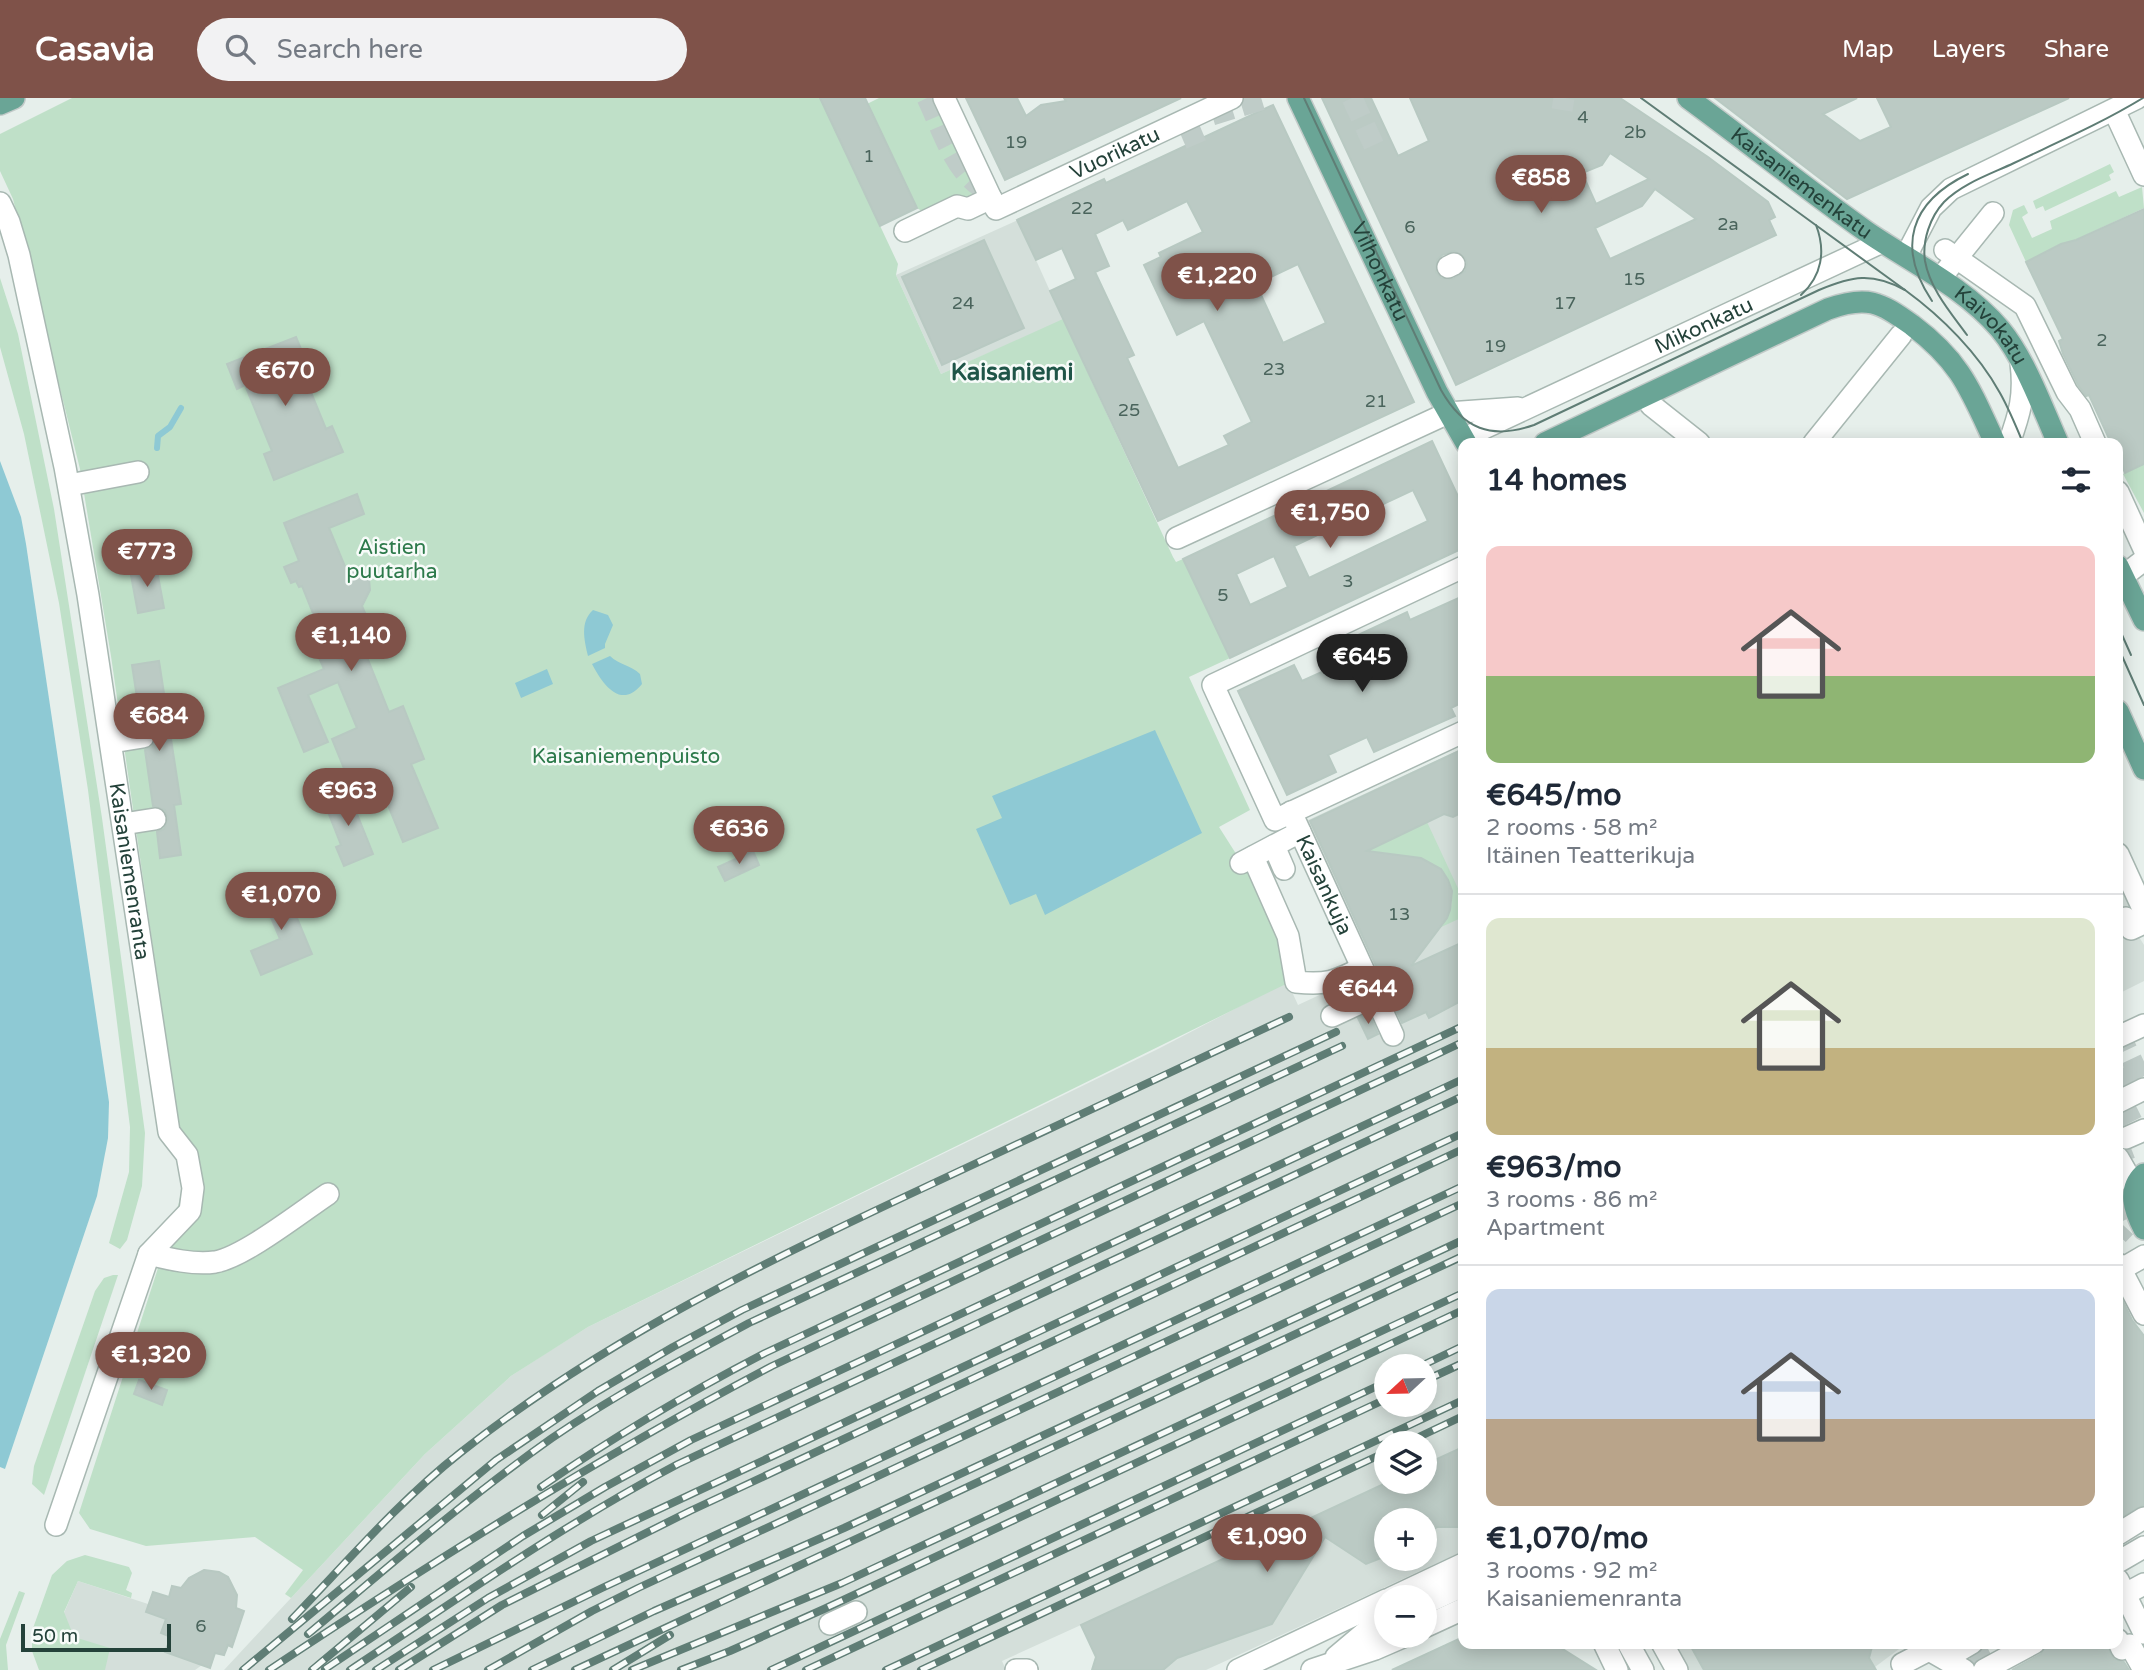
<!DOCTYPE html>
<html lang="en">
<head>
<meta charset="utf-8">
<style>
  body { margin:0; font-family:"Varela Round",sans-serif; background:#f2f2f3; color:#1f2937; height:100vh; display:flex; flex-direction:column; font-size:26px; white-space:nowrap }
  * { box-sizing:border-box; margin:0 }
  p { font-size:23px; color:#747a83 }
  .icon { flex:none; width:38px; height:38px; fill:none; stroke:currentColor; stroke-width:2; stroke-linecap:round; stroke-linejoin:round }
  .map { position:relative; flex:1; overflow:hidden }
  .details { position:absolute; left:1458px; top:340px; width:665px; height:1211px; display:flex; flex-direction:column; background:#fff; border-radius:14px; box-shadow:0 4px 18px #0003 }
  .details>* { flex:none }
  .needle { width:46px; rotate:248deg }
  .controls { position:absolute; left:1374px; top:1256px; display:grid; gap:14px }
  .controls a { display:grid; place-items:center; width:63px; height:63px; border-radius:50%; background:#fff; box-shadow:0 4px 18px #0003; font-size:35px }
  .scale { position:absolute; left:21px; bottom:18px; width:150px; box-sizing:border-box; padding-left:7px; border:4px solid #24423a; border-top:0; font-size:19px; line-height:24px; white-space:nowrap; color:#24423a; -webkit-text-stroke:5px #f7fbf9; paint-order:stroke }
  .price { position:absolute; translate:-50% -60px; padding:0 16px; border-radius:24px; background:#7f5249; color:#fff; font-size:23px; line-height:46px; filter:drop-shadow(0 2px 4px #0008) }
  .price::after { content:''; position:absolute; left:50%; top:42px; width:21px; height:16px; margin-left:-10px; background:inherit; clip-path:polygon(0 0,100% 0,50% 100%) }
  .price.selected { background:#222; color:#fff }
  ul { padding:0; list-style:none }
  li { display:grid; align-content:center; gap:14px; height:371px; padding:0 28px }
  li+li { border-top:2px solid #e0e1e3 }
  li span { display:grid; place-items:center; height:217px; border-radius:14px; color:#555 }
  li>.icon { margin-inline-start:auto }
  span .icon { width:126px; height:126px; fill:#fffc; stroke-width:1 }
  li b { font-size:30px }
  h2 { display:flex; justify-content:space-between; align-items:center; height:84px; padding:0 28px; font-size:30px }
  header { display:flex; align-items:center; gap:42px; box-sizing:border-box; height:98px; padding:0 35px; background:#7f5249; color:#fff }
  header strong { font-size:33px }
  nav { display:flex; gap:38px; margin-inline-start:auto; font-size:24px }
  .search { width:490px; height:63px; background:#f2f2f3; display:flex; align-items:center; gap:18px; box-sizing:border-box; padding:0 24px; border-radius:38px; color:#747a83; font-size:26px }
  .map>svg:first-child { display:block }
  .built { fill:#d4dfda; fill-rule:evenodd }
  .green { fill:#bfe0c8 }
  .water { fill:#8ec9d4 }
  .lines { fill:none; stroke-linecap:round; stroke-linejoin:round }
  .stream { stroke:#8ec9d4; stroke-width:6 }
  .building { fill:#bbcac4; stroke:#b8c9c2; stroke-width:2; fill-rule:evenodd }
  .minor-tunnel { stroke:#bfccc8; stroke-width:21; stroke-dasharray:21 10; stroke-linecap:butt }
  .minor-casing { stroke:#a8b8b2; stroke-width:24 }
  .major-casing { stroke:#c2cac8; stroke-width:24 }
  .minor { stroke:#fff; stroke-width:21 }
  .major { stroke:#6aa596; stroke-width:21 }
  .tram { stroke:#5f7d75; stroke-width:2 }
  .rail-casing { stroke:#5f7d75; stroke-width:8 }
  .rail { stroke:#f7fbf9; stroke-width:5; stroke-dasharray:16; stroke-linecap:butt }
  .labels { text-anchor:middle; stroke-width:5; stroke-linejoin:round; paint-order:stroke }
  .number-label { font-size:18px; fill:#4a645c }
  .street-label { font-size:21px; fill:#24423a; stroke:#f7fbf9 }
  .park-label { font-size:21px; fill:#2d7a4b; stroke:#f7fbf9 }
  .quarter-label { font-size:24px; font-weight:bold; fill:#1f5548; stroke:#f7fbf9 }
</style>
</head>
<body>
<header>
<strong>Casavia</strong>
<div class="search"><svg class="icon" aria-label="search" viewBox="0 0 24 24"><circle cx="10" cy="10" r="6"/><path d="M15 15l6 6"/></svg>Search here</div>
<nav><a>Map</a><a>Layers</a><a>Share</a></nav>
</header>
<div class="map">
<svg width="2144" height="1572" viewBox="0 0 2144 1572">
  <rect width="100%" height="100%" fill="#e6efeb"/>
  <g class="built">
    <polygon points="1018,122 1063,222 941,276 896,177"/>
    <path d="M1463,650V1453L1206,1572H1102L1081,1527L1002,1563L1006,1572H224L425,1356L511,1278L548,1254L588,1229L1158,951L1277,889L1288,885L1298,907L1375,871L1306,723ZM1386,1269H1424V1307H1386ZM1386,1346H1424V1384H1386ZM1386,1423H1424V1461H1386Z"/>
    <polygon points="2118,782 2134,817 2126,840 2128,843 2139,839 2144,847 2144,883 2118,896"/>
    <polygon points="204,1472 219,1474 228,1479 237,1497 236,1509 244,1513 232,1549 228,1548 224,1557 215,1555 210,1570 202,1567 195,1572 39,1572 78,1483 148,1506 153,1494 169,1499 172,1488 182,1491 189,1480"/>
    <polygon points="1671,1545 1907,1545 1871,1572 1686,1572"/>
  </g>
  <g class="green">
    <polygon points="72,0 820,0 898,166 896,177 941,276 1063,221 1173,459 1176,464 1183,461 1230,560 1189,579 1250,712 1219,729 1254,784 1276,825 1288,885 588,1229 511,1278 425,1356 291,1500 285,1496 303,1472 255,1439 146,1448 90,1431 79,1415 178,1108 183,1086 183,1058 111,558 80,371 13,101 0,73 0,36"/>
    <polygon points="879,0 933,0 977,94 928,117 917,110 867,6"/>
    <polygon points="2110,66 2114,74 2109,77 2111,82 2045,113 2043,108 2036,111 2033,103"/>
    <polygon points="2142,89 2144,110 2062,148 2060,146 2026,164 2009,127 2013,112 2024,107 2028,115 2022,119 2032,140 2052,131 2050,123 2116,93 2119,99"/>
    <polygon points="0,180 18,236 54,411 102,720 145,1035 142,1088 127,1142 120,1151 109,1145 129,1074 130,1029 88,692 59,505 24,336 0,249"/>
    <polygon points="2144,366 2144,415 2123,376"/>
    <path d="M1427,724L1463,801V819L1437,831C1447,822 1453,811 1452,797C1450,753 1395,758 1363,754Z"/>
    <polygon points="113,1177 118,1177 44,1397 32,1386 34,1368 95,1193 104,1180"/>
    <polygon points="85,1457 129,1469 132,1475 126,1492 132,1495 131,1500 78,1483 64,1514 74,1539 110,1550 105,1572 39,1572 32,1553 32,1533 52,1477 67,1463"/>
    <polygon points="19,1493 25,1495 6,1547 8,1572 0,1572 0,1541"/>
  </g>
  <g class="water">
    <polygon points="0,363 21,419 26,446 109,1004 108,1040 97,1098 5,1371 0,1369"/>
    <path d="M593,512L608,517L613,527L605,546V550L588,558C584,541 580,524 593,512Z"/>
    <path d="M610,558C619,567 631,567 640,576L642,586C621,612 603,587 592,566Z"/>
    <polygon points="547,571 553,586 521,600 515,585"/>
    <polygon points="1155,632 1202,735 1045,817 1036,796 1010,807 976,731 1002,720 992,698"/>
  </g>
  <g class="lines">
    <polyline class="stream" points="157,350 158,338 170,329 181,310"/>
  </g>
  <g class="building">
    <polygon points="820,0 865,0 917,110 880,128"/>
    <polygon points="966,0 1017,0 1026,18 1041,7 1066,3 1064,0 1181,0 1005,82"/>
    <path d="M1322,0H1371L1398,58L1429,43L1410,0H1620L1708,59L1768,104L1775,119L1769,122L1776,137L1456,287ZM1610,55L1649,81L1596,106L1582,75L1602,67ZM1655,91L1696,121L1610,161L1595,130L1642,108ZM1454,153L1465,160L1467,166L1465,173L1453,181L1441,180L1436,174L1437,162L1442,157Z"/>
    <polygon points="1715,0 1857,0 1823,16 1860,43 1891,29 1877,0 2069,0 1847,101"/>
    <path d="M1273,7L1414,304L1158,423L1050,193L1076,181L1062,150L1036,162L1017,122L1104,81L1106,85ZM1187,103L1203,134L1159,155L1161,159L1144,167L1177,237L1204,223L1252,324L1224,338L1229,347L1178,370L1127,260L1134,257L1095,174L1109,168L1095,136L1123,122L1128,132ZM1298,166L1326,225L1283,245L1256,186Z"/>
    <polygon points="2144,111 2144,366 2125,375 2118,358 2118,345 2111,345 2089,297 2086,298 2078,287 2063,256 2059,243 2063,241 2026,164 2061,146 2076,142"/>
    <polygon points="984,142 1024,230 942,267 902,179"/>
    <polygon points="296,239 306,263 299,265 326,331 332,328 343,354 274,382 264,356 272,353 245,287 237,291 227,266"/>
    <path d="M1432,343L1463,409V450L1230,560L1183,461ZM1413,392L1428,423L1309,480L1294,448ZM1274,458L1288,489L1250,507L1236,476Z"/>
    <polygon points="357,396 364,416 329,430 346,471 355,470 363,473 369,481 370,492 362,508 371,529 357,534 389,614 403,608 424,661 411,666 438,730 403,744 377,680 352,690 332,641 357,630 338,584 308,597 328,644 304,654 278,590 324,571 308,534 316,531 313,525 316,523 302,488 299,489 296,483 291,485 284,469 299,463 284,425"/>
    <polygon points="156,467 164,510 138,515 130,472"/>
    <polygon points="1463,498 1463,604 1451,610 1455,618 1374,654 1367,639 1328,657 1336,674 1287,697 1238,593 1294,567 1302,583 1333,569 1326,552 1407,514 1410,522"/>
    <polygon points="159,563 181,706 174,707 181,757 160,760 157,734 164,731 168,720 165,712 153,708 145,652 152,649 156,638 153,630 141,626 132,567"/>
    <polygon points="1463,651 1463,714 1453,719 1444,716 1367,753 1421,760 1441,771 1448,782 1452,793 1450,812 1447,820 1411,868 1463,844 1463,902 1429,920 1426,914 1402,925 1310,723"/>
    <polygon points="347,691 373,756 344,768 336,749 341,747 323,701"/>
    <polygon points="753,753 759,767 725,783 718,769"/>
    <polygon points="282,784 312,856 261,877 251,853 280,841 267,810 263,811 256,795"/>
    <polygon points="1369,915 1378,936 1368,941 1358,920"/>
    <polygon points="2118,1193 2132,1222 2144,1238 2144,1407 2118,1421"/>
    <polygon points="139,1282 167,1292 162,1307 134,1296"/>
    <polygon points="1463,1349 1463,1429 1437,1429 1424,1436 1424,1423 1386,1423 1386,1458 1366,1466 1325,1439 1272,1526 1177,1560 1163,1572 1092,1572 1096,1559 1081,1527 1388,1384 1424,1384 1424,1367"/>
    <polygon points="204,1472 219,1474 228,1479 237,1497 236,1510 244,1513 232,1549 228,1547 224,1557 215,1555 210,1570 165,1554 171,1539 161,1535 166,1521 146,1514 153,1494 169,1499 172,1488 181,1490 189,1480"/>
    <polygon points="1463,1539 1463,1545 1553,1545 1596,1572 1392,1572"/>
    <polygon points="1689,1545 1873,1545 1869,1560 1876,1572 1704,1572"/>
    <polygon points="2047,1545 2106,1545 2114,1561 2124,1564 2129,1572 2012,1572 2041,1556"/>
  </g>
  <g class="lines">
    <g class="minor-tunnel">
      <path d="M927,0C943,33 956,82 994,96"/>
      <polyline points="1352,0 1376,52"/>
      <polyline points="1562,12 1564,0"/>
      <polyline points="1212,17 1267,0"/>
      <polyline points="1188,27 1197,48"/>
      <polyline points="2118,933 2144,988"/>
      <polyline points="2118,984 2137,974"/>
      <polyline points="2118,1019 2144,1006"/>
      <polyline points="2118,1055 2131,1050"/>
      <polyline points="2118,1102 2129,1125 2118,1137"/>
      <polyline points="1949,1550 1958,1566 1993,1548"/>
    </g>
    <defs>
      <g id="minor">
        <path id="s1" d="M944,0L996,111L1232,0"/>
        <polyline points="2114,12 2144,77"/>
        <path id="s2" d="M0,105L9,124L19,157L65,369L88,497L169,1034L187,1057L193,1090L190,1113L149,1156L56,1427"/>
        <polyline points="905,133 957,108 968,111 991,100"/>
        <polyline points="1945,152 2025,208 2067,294 2080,311 2095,345"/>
        <polyline points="1906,158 1931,110 1951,91 2137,0"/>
        <polyline points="1448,169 1454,166"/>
        <polyline points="1947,172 1993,115"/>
        <polyline points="1651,307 1699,345"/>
        <path id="s3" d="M1470,345L1474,336L1482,331L1882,144"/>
        <polyline points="1814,345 1901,237"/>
        <path d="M2009,345C2020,315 2025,297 2021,265"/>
        <polyline points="69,387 138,374"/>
        <polyline points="2118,394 2144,451"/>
        <polyline points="1177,440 1448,315 1518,310"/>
        <polyline points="1463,469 1213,587 1275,722 1463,634"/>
        <polyline points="2118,482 2144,462"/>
        <polyline points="112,644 143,639"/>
        <path id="s4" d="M1291,714L1393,937"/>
        <polyline points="123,726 155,721"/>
        <polyline points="1274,748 1284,771"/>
        <polyline points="2118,756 2144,813"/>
        <path d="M1253,759L1288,838L1296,884C1326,887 1335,884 1362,870"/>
        <polyline points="1241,765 1300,734"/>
        <polyline points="2126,820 2131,831 2144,825"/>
        <polyline points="1332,918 1375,898"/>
        <polyline points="2118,939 2144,927"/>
        <polyline points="2118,1004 2144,991"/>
        <polyline points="2126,1040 2144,1032"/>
        <polyline points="2118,1060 2134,1088 2144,1092"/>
        <path d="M149,1156C169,1161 194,1167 215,1164C244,1159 301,1114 328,1096"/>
        <polyline points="2118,1166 2144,1216"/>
        <polyline points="2120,1172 2144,1158"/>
        <polyline points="2118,1436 2144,1420"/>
        <polyline points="2118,1464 2144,1449"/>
        <polyline points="2118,1482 2144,1535"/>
        <polyline points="1391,1500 1463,1466"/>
        <polyline points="2118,1500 2144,1486"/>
        <polyline points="1424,1506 1463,1488"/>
        <polyline points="830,1526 856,1514"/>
        <polyline points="1424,1529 1463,1511"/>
        <polyline points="2118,1542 2122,1551 2130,1547 2144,1572"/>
        <polyline points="1604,1545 1617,1572"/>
        <polyline points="1628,1545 1643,1572"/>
        <polyline points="1662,1545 1677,1572"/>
        <polyline points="1949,1545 1955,1555 1972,1545"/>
        <polyline points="1336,1559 1368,1532 1386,1524"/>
        <polyline points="1902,1566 1929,1552 1964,1572"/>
        <polyline points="1016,1572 1027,1572"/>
        <polyline points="1238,1572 1386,1502"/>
        <polyline points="1312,1572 1375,1551 1405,1538"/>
        <polyline points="1984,1572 2034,1545"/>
      </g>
      <g id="major">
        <path id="s5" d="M1298,0L1437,294L1466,345"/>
        <path id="s6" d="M1688,0C1748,44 1806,91 1867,134C1911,164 1964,189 2000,231C2025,261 2042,309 2058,345"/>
        <polyline points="0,6 14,0"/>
        <path d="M1545,345L1828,211C1867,197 1880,204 1912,227C1961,264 1970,291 1995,345"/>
        <polyline points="2118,468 2144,522"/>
        <polyline points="2118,613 2144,671"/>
        <path d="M2144,1076C2127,1092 2134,1112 2144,1131"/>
      </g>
    </defs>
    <use href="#minor" class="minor-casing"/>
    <use href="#major" class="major-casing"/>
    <use href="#minor" class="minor"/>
    <use href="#major" class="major"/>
    <g class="tram">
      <path d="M1304,0L1441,292C1463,331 1491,342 1534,327L1819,192C1852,178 1872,174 1905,192"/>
      <path d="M1641,0L1905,192C1942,219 1978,255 2000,295C2009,311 2016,328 2023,345"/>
      <path d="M1801,197C1822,178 1826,153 1816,127"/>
      <path d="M1932,203C1896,149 1910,104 1968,76"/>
      <path d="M1967,237C1951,215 1930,191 1925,163C1922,143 1930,119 1944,104C1963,85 1991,76 2014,65C2058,44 2102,25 2143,0"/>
      <polyline points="2118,528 2131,557"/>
      <polyline points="2118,549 2144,607"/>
    </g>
    <defs>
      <g id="rail">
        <polyline points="1419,1269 1463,1248"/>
        <polyline points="1424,1283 1463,1265"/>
        <polyline points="1404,1346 1463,1318"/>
        <path d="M541,1389C613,1339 688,1295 765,1255L1463,928"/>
        <polyline points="542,1417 583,1384"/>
        <path d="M292,1521C346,1465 398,1404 460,1355C607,1239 767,1163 936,1084C1053,1029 1171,974 1289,919"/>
        <path d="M308,1536C388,1469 467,1400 552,1340C615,1297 682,1261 749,1225L1342,948"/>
        <polyline points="325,1571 523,1438 605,1389 691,1342 1463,981"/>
        <polyline points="243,1572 496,1362 598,1293 673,1249 742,1212 1336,934"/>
        <path d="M269,1572C432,1464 599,1359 772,1268L1463,944"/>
        <polyline points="312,1572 411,1489"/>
        <path d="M350,1572C458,1501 564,1426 678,1366L1463,998"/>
        <polyline points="376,1572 488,1500 591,1443 1463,1035"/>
        <polyline points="399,1572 502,1507 690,1413 1463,1051"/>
        <polyline points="433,1572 602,1490 1463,1088"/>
        <polyline points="488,1572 592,1513 638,1490 1463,1105"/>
        <polyline points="532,1572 654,1513 844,1430 1463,1142"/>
        <polyline points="575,1572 1463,1158"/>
        <polyline points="613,1572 670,1537"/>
        <polyline points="632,1572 842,1485 1463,1195"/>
        <polyline points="681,1572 730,1553 824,1511 1463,1212"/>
        <polyline points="771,1572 1386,1284"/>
        <polyline points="806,1572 1386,1301"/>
        <polyline points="886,1572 1463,1302"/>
        <polyline points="921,1572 1386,1354"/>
      </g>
    </defs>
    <use href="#rail" class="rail-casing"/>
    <use href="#rail" class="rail"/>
  </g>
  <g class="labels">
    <g class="number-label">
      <text x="1583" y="25">4</text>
      <text x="1635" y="40">2b</text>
      <text x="1016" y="50">19</text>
      <text x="869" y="64">1</text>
      <text x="1082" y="116">22</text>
      <text x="1728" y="132">2a</text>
      <text x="1410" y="135">6</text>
      <text x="1634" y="187">15</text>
      <text x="963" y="211">24</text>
      <text x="1565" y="211">17</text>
      <text x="2102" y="248">2</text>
      <text x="1495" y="254">19</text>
      <text x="1274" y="277">23</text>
      <text x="1376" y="309">21</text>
      <text x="1129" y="318">25</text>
      <text x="1348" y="489">3</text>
      <text x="1223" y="503">5</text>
      <text x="1399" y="822">13</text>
      <text x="201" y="1534">6</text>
    </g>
    <g class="street-label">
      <text dy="7" stroke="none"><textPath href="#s1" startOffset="254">Vuorikatu</textPath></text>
      <text dy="7" stroke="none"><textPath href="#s6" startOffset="142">Kaisaniemenkatu</textPath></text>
      <text dy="7" stroke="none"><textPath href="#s5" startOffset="192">Vilhonkatu</textPath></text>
      <text dy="7" stroke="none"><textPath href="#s3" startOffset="264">Mikonkatu</textPath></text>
      <text dy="7" stroke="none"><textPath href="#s6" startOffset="380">Kaivokatu</textPath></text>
      <text dy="7" stroke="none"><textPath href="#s2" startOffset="682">Kaisaniemenranta</textPath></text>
      <text dy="7" stroke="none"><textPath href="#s4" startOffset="80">Kaisankuja</textPath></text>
    </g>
    <g class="park-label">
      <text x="392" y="456">Aistien<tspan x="392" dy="24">puutarha</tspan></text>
      <text x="626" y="665">Kaisaniemenpuisto</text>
    </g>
    <g class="quarter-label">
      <text x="1012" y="282">Kaisaniemi</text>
    </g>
  </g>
</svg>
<div class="controls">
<a><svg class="needle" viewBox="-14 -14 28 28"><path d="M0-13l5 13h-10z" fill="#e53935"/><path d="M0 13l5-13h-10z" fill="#747a83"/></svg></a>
<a><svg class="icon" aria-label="layers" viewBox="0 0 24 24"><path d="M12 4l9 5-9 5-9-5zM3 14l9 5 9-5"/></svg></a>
<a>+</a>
<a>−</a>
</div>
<div class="scale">50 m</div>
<b class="price" style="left:1541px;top:117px">€858</b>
<b class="price" style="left:1217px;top:215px">€1,220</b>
<b class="price" style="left:285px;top:310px">€670</b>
<b class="price" style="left:1330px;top:452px">€1,750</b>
<b class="price" style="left:147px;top:491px">€773</b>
<b class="price" style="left:351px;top:575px">€1,140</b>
<b class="price selected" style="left:1362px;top:596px">€645</b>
<b class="price" style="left:159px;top:655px">€684</b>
<b class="price" style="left:348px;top:730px">€963</b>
<b class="price" style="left:739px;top:768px">€636</b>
<b class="price" style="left:281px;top:834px">€1,070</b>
<b class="price" style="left:1368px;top:928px">€644</b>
<b class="price" style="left:151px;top:1294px">€1,320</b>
<b class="price" style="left:1267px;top:1476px">€1,090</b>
<section class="details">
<h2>14 homes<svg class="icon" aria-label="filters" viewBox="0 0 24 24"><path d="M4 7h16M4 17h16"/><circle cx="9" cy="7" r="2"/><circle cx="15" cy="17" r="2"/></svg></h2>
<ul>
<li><span style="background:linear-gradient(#f6c9c9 60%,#8fb573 0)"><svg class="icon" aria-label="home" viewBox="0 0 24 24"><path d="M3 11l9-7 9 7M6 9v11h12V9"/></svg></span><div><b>€645/mo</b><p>2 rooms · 58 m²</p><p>Itäinen Teatterikuja</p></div></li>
<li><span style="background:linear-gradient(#dfe7d0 60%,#c2b280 0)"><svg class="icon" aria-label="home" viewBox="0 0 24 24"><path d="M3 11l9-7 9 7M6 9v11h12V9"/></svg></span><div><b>€963/mo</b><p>3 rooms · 86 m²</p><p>Apartment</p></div></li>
<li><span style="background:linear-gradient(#c9d6e8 60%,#b9a48a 0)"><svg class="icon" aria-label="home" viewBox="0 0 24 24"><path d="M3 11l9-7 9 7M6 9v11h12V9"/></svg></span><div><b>€1,070/mo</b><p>3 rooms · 92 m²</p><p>Kaisaniemenranta</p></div></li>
</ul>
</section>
</div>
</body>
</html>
